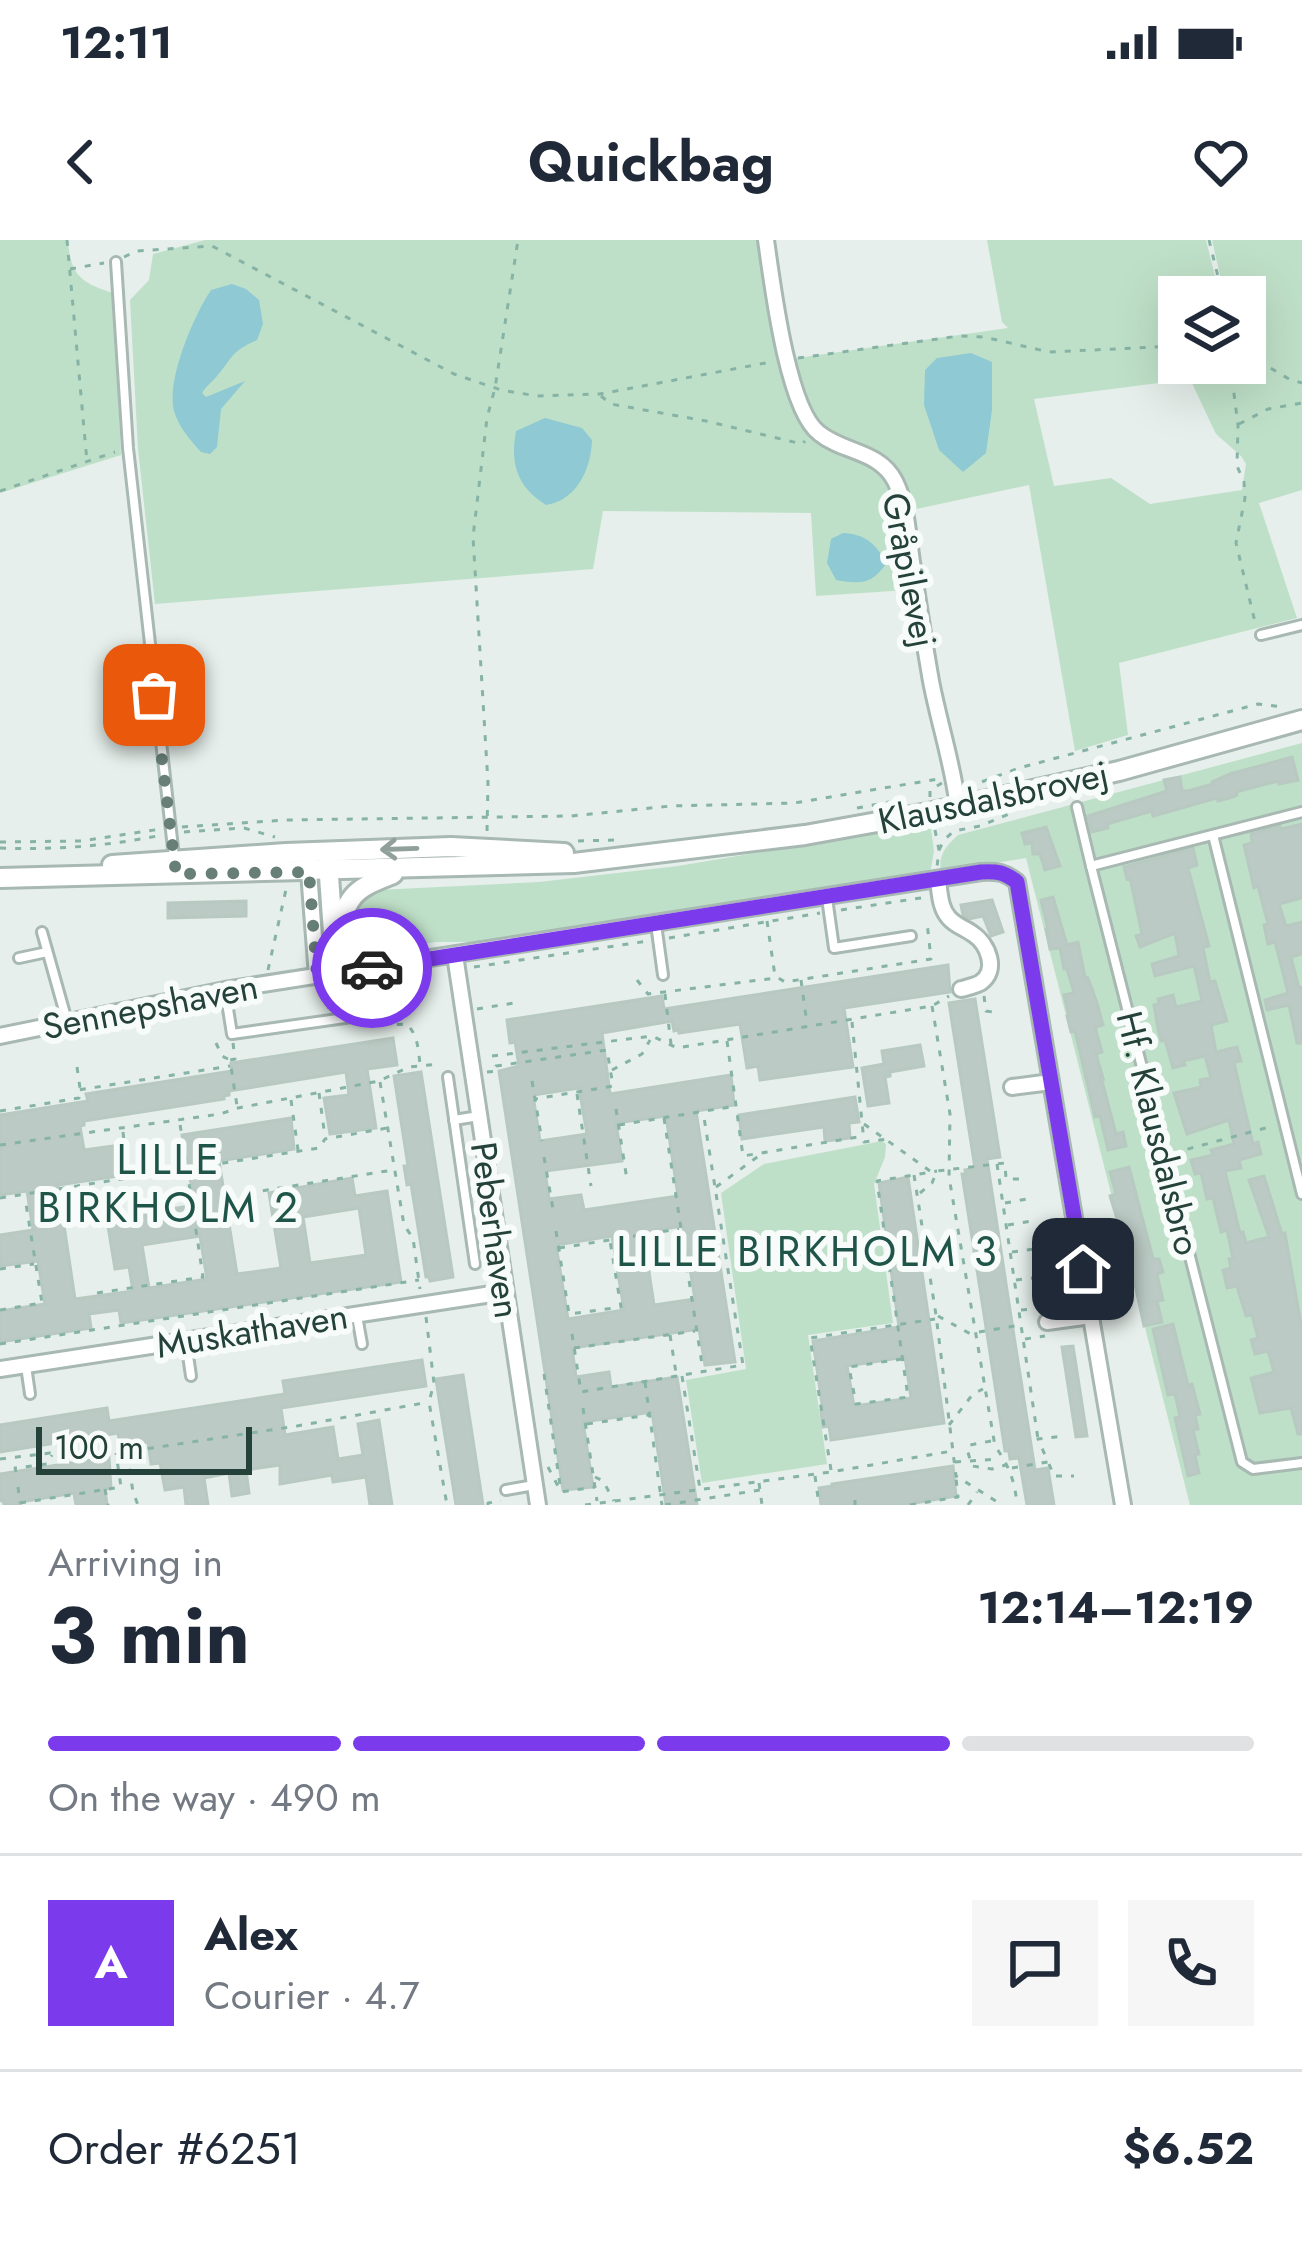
<!DOCTYPE html>
<meta charset="utf-8">
<style>
body{margin:0;font-family:Jost,sans-serif;background:#f6f6f7;color:#1f2937;height:100vh;display:flex;flex-direction:column;font-size:45px;white-space:nowrap}
*{box-sizing:border-box;margin:0}
p{font-size:39px;color:#747a83}
.icon{flex:none;width:66px;height:66px;fill:none;stroke:currentColor;stroke-width:2;stroke-linecap:round;stroke-linejoin:round}
.map{position:relative;height:1265px;overflow:hidden}
.drawer{display:flex;flex-direction:column;background:#fff;flex:1}
.drawer>*{flex:none}
.fabs{position:absolute;left:1158px;top:36px;display:grid;gap:24px}
.fabs a{display:grid;place-items:center;width:108px;height:108px;border-radius:0px;background:#fff;box-shadow:0 12px 48px #0002;font-size:60px}
.scale{position:absolute;left:36px;bottom:30px;width:216px;box-sizing:border-box;padding-left:12px;border:6px solid #24423a;border-top:0;font-size:33px;line-height:42px;white-space:nowrap;color:#24423a;-webkit-text-stroke:9px #f7fbf9;paint-order:stroke}
.pin{position:absolute;display:grid;place-items:center;width:102px;height:102px;color:#fff;margin:-51px;border-radius:24px;box-shadow:0 6px 18px #0006}
.courier{position:absolute;display:grid;place-items:center;width:120px;height:120px;margin:-60px;border:9px solid #7c3aed;border-radius:50%;background:#fff;color:#222;box-shadow:0 3px 15px #0007}
.overview em{font-style:normal;font-weight:700}
.overview div{display:flex;flex-direction:column-reverse}
.overview{display:flex;align-items:center;justify-content:space-between;height:204px;padding:0 48px}
h1{font-size:78px;font-weight:700;line-height:90px}
.bar{display:grid;grid-template-columns:repeat(4,1fr);gap:18px 12px;align-content:center;height:144px;padding:0 48px}
.bar i{height:15px;border-radius:9px;background:#e0e1e3}
.bar .active{background:#7c3aed}
.bar p{grid-column:span 4}
.line{display:flex;align-items:center;gap:30px;padding:0 48px;border-top:3px solid #e0e1e3}
.line div{flex:1}
.round{display:grid;place-items:center;flex:none;width:126px;height:126px;border-radius:0px;background:#f6f6f7}
.status{display:flex;justify-content:space-between;align-items:center;height:84px;padding:0 60px;background:#fff;direction:ltr}
.status svg{height:33px;fill:currentColor}
header{display:flex;justify-content:space-between;align-items:center;height:156px;padding:0 48px;background:#fff;font-size:54px;font-weight:700}
.map>svg:first-child{display:block}
.green{fill:#bfe0c8;fill-rule:evenodd}
.water{fill:#8ec9d4}
.building{fill:#bbcac4;stroke:#b8c9c2;stroke-width:3;fill-rule:evenodd}
.lines{fill:none;stroke-linecap:round;stroke-linejoin:round}
.service-casing{stroke:#a8b8b2;stroke-width:14}
.minor-casing{stroke:#a8b8b2;stroke-width:20}
.tertiary-casing{stroke:#a8b8b2;stroke-width:24}
.path{stroke:#86b3a5;stroke-width:3;stroke-dasharray:6 9;stroke-linecap:butt}
.service{stroke:#fff;stroke-width:8}
.minor{stroke:#fff;stroke-width:14}
.tertiary{stroke:#fff;stroke-width:18}
.oneway{stroke:#92a09c}
.done{stroke:#687f78;stroke-width:12;stroke-dasharray:0 21.6}
.route{stroke:#7c3aed;stroke-width:15}
.labels{text-anchor:middle;stroke-width:12;stroke-linejoin:round;paint-order:stroke}
.street-label{font-size:36px;fill:#24423a;stroke:#f7fbf9}
.quarter-label{font-size:42px;letter-spacing:3px;fill:#1f5548;stroke:#f7fbf9}
</style>
<div class="status"><b>12:11</b><svg viewBox="0 0 49 12"><path d="M0 12V9h3v3zM5 12V6h3v6zM10 12V3h3v9zM15 12V0h3v12zM26 1h20v11H26zM47 4h2v5h-2z"/></svg></div>
<header><svg class="icon" aria-label="back" viewBox="0 0 24 24"><path d="M15 5l-7 7 7 7"/></svg>Quickbag<svg class="icon" aria-label="heart" viewBox="0 0 24 24"><path d="M12 20l-8-8c-3-5 5-10 8-4 3-6 11-1 8 4z"/></svg></header>
<div class="map">
<svg width="1302" height="1265" viewBox="0 0 1302 1265">
<rect width="100%" height="100%" fill="#e6efeb"/>
<g class="green">
<path d="M0 0H68C70 35 81 43 113 53L121 215 0 253Z"/>
<path d="M205 0H761L800 178C819 212 842 206 871 224 910 248 905 310 908 350L816 356 811 273 603 271 593 329 155 364 138 209 130 60 149 40 153 14Z"/>
<path d="M987 0H1206L1220 57H1179V123H1245V57H1225L1212 0H1302V250L1259 263 1297 378 1119 423 1128 495 1075 511 1029 245 907 271 883 218 866 207 835 197 817 186 790 119 1008 88 1002 82ZM1190 139 1216 194 1241 216 1246 224 1242 250 1150 264 1111 238 1054 246 1034 159Z"/>
<path d="M1302 503V1265H1190L1026 618 941 632C938 615 946 606 958 595Z"/>
<polygon points="923,585 931,589 934,611 930,634 478,702 436,702 368,712 351,707 346,685 361,658 378,650 539,642 678,626"/>
<polygon points="882,901 886,904 885,917 874,944 893,1083 808,1095 827,1224 702,1243 686,1140 746,1129 721,953 764,924"/>
</g>
<g class="water">
<path d="M232 44 246 49 259 60 263 84 257 100C230 112 234 116 217 136 212 142 206 146 202 153L206 157 245 141 221 169 217 207 210 214 201 212C191 201 178 186 174 171 166 140 194 75 211 50Z"/>
<polygon points="971,113 992,122 992,170 986,213 963,232 939,210 924,165 925,130 937,118"/>
<path d="M545 178 582 188 592 200C591 229 577 260 546 265 517 247 510 224 516 191Z"/>
<path d="M843 293C865 294 877 304 886 324 871 345 860 344 836 340L827 323 831 299Z"/>
</g>
<g class="building">
<polygon points="1292,517 1298,540 1279,544 1278,541 1236,552 1237,555 1233,557 1218,561 1217,558 1153,576 1152,571 1107,584 1108,588 1092,592 1088,576 1167,551 1164,540 1180,537 1182,551 1188,551 1213,544 1212,542 1230,534"/>
<polygon points="1302,584 1302,658 1279,664 1286,686 1302,682 1302,714 1291,717 1299,748 1302,747 1302,803 1297,803 1289,765 1267,770 1265,760 1288,753 1275,702 1268,704 1264,685 1268,684 1258,646 1254,648 1244,605 1252,603 1251,594 1280,586 1281,589"/>
<polygon points="1046,587 1060,626 1045,630 1040,614 1033,614 1032,603 1025,604 1022,593"/>
<polygon points="1193,608 1197,625 1188,628 1209,706 1203,707 1210,742 1215,741 1227,781 1211,785 1216,812 1237,807 1241,821 1234,822 1241,853 1253,904 1258,902 1261,914 1239,920 1241,928 1225,931 1240,993 1243,992 1246,1003 1269,997 1249,940 1264,936 1282,994 1285,993 1302,1090 1302,1194 1298,1194 1291,1168 1260,1173 1251,1138 1274,1132 1268,1111 1255,1114 1251,1100 1258,1098 1252,1075 1246,1076 1237,1046 1227,1048 1223,1030 1231,1028 1229,1019 1233,1019 1227,990 1221,992 1213,958 1207,959 1201,933 1195,934 1191,920 1213,915 1211,910 1234,904 1229,880 1187,894 1174,853 1201,847 1200,840 1211,838 1205,816 1183,821 1185,825 1173,828 1165,800 1161,801 1158,789 1154,765 1159,764 1158,759 1173,755 1176,767 1202,761 1194,726 1155,736 1152,724 1179,716 1175,693 1140,707 1136,696 1142,694 1130,638 1127,639 1124,627"/>
<polygon points="1053,657 1067,705 1078,702 1085,737 1088,738 1097,763 1103,785 1095,787 1102,812 1096,814 1103,838 1101,837 1116,894 1123,892 1126,906 1108,910 1100,876 1095,877 1075,791 1071,792 1067,776 1069,776 1064,755 1074,753 1067,729 1064,729 1060,708 1050,709 1046,689 1048,689 1041,660"/>
<polygon points="992,660 1003,692 991,696 983,676 969,679 963,675 961,665"/>
<polygon points="246,661 246,676 168,678 168,663"/>
<path d="M948 725 950 752 844 768 853 827 760 840 758 826 747 828 740 784 679 793 678 790 674 791 672 781 602 793 610 854 731 835 734 865 696 871 735 1122 705 1125 699 1089 572 1108 576 1137 609 1132 611 1147 677 1137 697 1265H666L652 1172 583 1182 593 1247 563 1250 499 831 519 826 515 802 510 803 507 780 662 756 664 769ZM579 848 587 894 540 901 533 855ZM666 876 678 956 584 970 581 955 549 959 545 931 622 921 616 883ZM683 986 695 1059 654 1065 643 992ZM612 996 624 1070 568 1079 556 1005Z"/>
<polygon points="975,759 1000,917 987,919 1014,1096 1035,1230 1048,1228 1054,1265 1027,1265 1019,1218 1010,1219 1009,1211 1005,1211 988,1100 962,934 966,934 965,930 975,928 949,763"/>
<path d="M393 798 397 825 367 829 376 888 330 894 324 858 349 855 346 832 229 851V855L224 856V859L84 881V885L80 886 84 910 121 905 125 935 58 945 75 1059 133 1051 129 1027 115 1029 107 980 195 965 182 895 291 878 294 909 219 921 237 1034 281 1028 269 953 352 938 355 956 387 951 401 1042 121 1083 119 1070 89 1074 91 1088 0 1102V1071L45 1064 38 1021 0 1026V995L33 990 27 951 0 955V875L88 861 86 854 232 831 231 823ZM359 968 366 1015 310 1023 303 977ZM200 996 207 1039 149 1048 142 1005Z"/>
<polygon points="920,805 924,826 890,832 890,836 885,837 889,863 868,866 862,828 884,824 882,811"/>
<polygon points="421,832 453,1037 430,1041 429,1037 426,1037 411,944 407,945 404,926 408,926 394,836"/>
<polygon points="855,857 859,882 849,883 850,898 825,901 824,887 742,899 739,875"/>
<polygon points="1129,927 1153,1019 1159,1019 1163,1032 1157,1034 1163,1060 1157,1061 1162,1082 1144,1086 1122,984 1119,985 1110,956 1116,954 1110,932"/>
<path d="M908 937 944 1183 831 1200 829 1186 823 1187 821 1171H823L813 1101 899 1087 879 943ZM905 1117 911 1158 854 1166 847 1126Z"/>
<polygon points="1173,1084 1188,1145 1192,1144 1200,1174 1195,1175 1198,1189 1193,1190 1199,1214 1195,1215 1199,1233 1188,1236 1175,1178 1180,1177 1175,1154 1168,1155 1153,1089"/>
<polygon points="1073,1106 1087,1196 1076,1197 1062,1107"/>
<polygon points="422,1120 426,1146 281,1168 285,1195 333,1187 338,1219 363,1215 358,1184 379,1180 392,1265 370,1265 366,1237 333,1242 332,1235 280,1244 280,1225 246,1230 249,1253 232,1256 229,1233 204,1238 208,1265 186,1265 184,1247 165,1250 160,1223 151,1224 148,1202 120,1206 118,1193 0,1212 0,1185 107,1168 109,1181 285,1154 283,1141"/>
<polygon points="463,1135 483,1265 456,1265 439,1159 436,1139"/>
<polygon points="109,1217 111,1248 105,1249 107,1265 76,1265 74,1253 20,1262 20,1265 4,1265 3,1260 0,1261 0,1234"/>
<polygon points="953,1226 956,1256 903,1265 821,1265 819,1248 832,1246 832,1244"/>
</g>
<g class="lines">
<g class="service-casing">
<g id="service">
<polyline points="116,22 128,208 174,617"/>
<polyline points="1261,395 1302,385"/>
<polyline points="1077,567 1091,626"/>
<polyline points="1302,572 1091,626 1242,1222 1253,1229 1302,1223"/>
<polyline points="1213,595 1302,954"/>
<polyline points="827,658 834,708 911,696"/>
<polyline points="656,684 663,735"/>
<polyline points="42,692 67,781"/>
<polyline points="19,718 47,712"/>
<polyline points="225,750 232,794 380,773"/>
<polyline points="448,837 475,1024"/>
<polyline points="454,880 479,876"/>
<polyline points="357,1076 362,1104"/>
<polyline points="186,1102 191,1136"/>
<polyline points="26,1126 30,1154"/>
<polyline points="506,1250 534,1245"/>
</g>
</g>
<g class="minor-casing">
<g id="minor">
<path d="M766 0C772 41 787 169 819 193 843 213 879 210 895 241 907 265 908 296 912 322 918 362 924 401 931 441 939 483 953 525 958 567"/>
<polyline points="309,632 317,736"/>
<path d="M938 641C940 654 940 668 949 678 956 686 965 688 973 694 988 704 999 731 980 743 979 744 963 749 961 749"/>
<polyline points="455,715 538,1265"/>
<path d="M0 796 225 750 981 632C997 631 1005 632 1017 642L1123 1265"/>
<polyline points="1012,847 1051,842"/>
<polyline points="1047,1082 1091,1076"/>
<polyline points="0,1129 505,1052"/>
</g>
</g>
<g class="tertiary-casing">
<g id="tertiary">
<polyline points="328,622 336,734"/>
<polyline points="112,625 286,613 451,607 564,613"/>
<polyline points="0,638 574,623 805,595 933,572 1119,531 1302,480"/>
<path d="M338 692C348 653 357 648 393 634"/>
</g>
</g>
<g class="path">
<polyline points="67,0 87,222"/>
<polyline points="1209,0 1223,57"/>
<polyline points="124,17 137,11 212,6 454,134 501,150 537,156 600,154 771,122"/>
<polyline points="70,29 104,23"/>
<polyline points="1245,113 1289,139 1302,143"/>
<polyline points="798,118 959,96 984,97 1049,112 1179,106"/>
<polyline points="1230,123 1238,185 1237,226 1244,242 1245,258 1236,303 1255,382"/>
<polyline points="601,156 611,164 706,181 802,204 805,201"/>
<polyline points="1239,184 1268,169 1302,163"/>
<polyline points="0,251 115,212"/>
<polyline points="968,547 1019,528 1258,464 1283,467"/>
<polyline points="930,557 930,550 942,543"/>
<polyline points="857,568 900,560"/>
<polyline points="182,587 285,580 571,576 671,566 794,563 938,539"/>
<polyline points="935,590 939,610 937,627"/>
<polyline points="487,591 488,543 473,297 487,178 495,148 518,0"/>
<polyline points="184,592 244,588 275,597"/>
<polyline points="578,601 616,600"/>
<polyline points="0,602 81,601 161,589"/>
<path d="M0 608C56 610 108 606 162 595"/>
<polyline points="939,610 944,600 954,591 980,586 1014,572"/>
<polyline points="841,670 927,657"/>
<polyline points="767,681 775,736 785,742 931,719 927,682"/>
<polyline points="669,698 820,673"/>
<polyline points="474,727 648,701"/>
<polyline points="268,730 287,645"/>
<polyline points="381,738 385,764"/>
<polyline points="637,740 648,754 776,738"/>
<polyline points="801,740 807,784"/>
<polyline points="325,749 329,769"/>
<polyline points="665,754 671,804"/>
<polyline points="984,756 986,771 999,773"/>
<path d="M932 766 950 874 949 937 995 1206C1009 1226 1015 1241 1017 1265"/>
<polyline points="477,769 514,763 518,759"/>
<path d="M387 779 388 785 407 784C418 796 418 808 420 824"/>
<polyline points="852,782 864,902 888,899"/>
<polyline points="727,801 743,916 864,896"/>
<polyline points="216,803 222,816 228,819"/>
<polyline points="233,803 235,819 230,820 237,866"/>
<polyline points="492,816 652,796 677,808 932,766 949,756"/>
<polyline points="77,827 80,848"/>
<polyline points="612,830 642,814 650,800"/>
<polyline points="487,832 497,831 496,826 607,810 613,846 535,859"/>
<polyline points="532,841 542,901"/>
<polyline points="380,842 404,985 413,998 420,1049"/>
<polyline points="319,853 325,897"/>
<polyline points="577,854 591,946"/>
<polyline points="291,860 298,910"/>
<polyline points="616,869 627,940"/>
<polyline points="0,871 79,858 78,850 230,826"/>
<polyline points="664,878 703,1131"/>
<polyline points="864,884 930,931"/>
<polyline points="619,885 736,866"/>
<polyline points="123,892 128,936"/>
<polyline points="0,905 220,874 238,868 379,841 409,827 439,824"/>
<polyline points="1173,913 1273,886"/>
<polyline points="544,917 554,975"/>
<polyline points="997,924 1038,1199"/>
<polyline points="914,935 936,1075 956,1236 1002,1265"/>
<polyline points="716,947 760,915"/>
<polyline points="248,953 393,930"/>
<polyline points="920,953 932,943 937,931 1005,923 1006,939 1024,939"/>
<polyline points="0,958 319,908 325,899 387,888"/>
<polyline points="1005,963 1027,959"/>
<polyline points="1008,985 1031,981"/>
<polyline points="556,991 569,1074 621,1067 610,1001"/>
<polyline points="559,1008 679,989"/>
<polyline points="1012,1012 1035,1009"/>
<polyline points="0,1029 34,1024"/>
<polyline points="1016,1040 1040,1037"/>
<polyline points="97,1053 203,1037 180,884"/>
<polyline points="0,1070 42,1063 25,958"/>
<polyline points="1021,1070 1041,1068"/>
<polyline points="938,1076 976,1097"/>
<polyline points="426,1077 434,1143 429,1162 447,1265"/>
<polyline points="979,1092 1021,1085"/>
<polyline points="572,1094 581,1152 743,1125 703,871"/>
<polyline points="670,1095 676,1133"/>
<polyline points="1025,1099 1045,1096"/>
<polyline points="0,1104 419,1040"/>
<polyline points="574,1108 695,1091"/>
<polyline points="902,1119 849,1127 856,1164 908,1157 877,941 937,931"/>
<polyline points="544,1134 561,1252"/>
<polyline points="682,1136 700,1249"/>
<polyline points="645,1142 662,1265"/>
<polyline points="583,1168 597,1261"/>
<polyline points="587,1184 649,1175"/>
<polyline points="949,1185 973,1154 983,1149"/>
<polyline points="991,1201 970,1205 967,1209 972,1226 992,1229 1006,1225"/>
<polyline points="127,1214 133,1252 138,1265"/>
<polyline points="0,1219 50,1213 56,1216 110,1210 119,1213 297,1186 429,1162"/>
<polyline points="955,1222 999,1219"/>
<polyline points="1049,1224 1054,1236 1074,1236"/>
<polyline points="548,1227 561,1252 595,1247"/>
<polyline points="1012,1228 1048,1222 1038,1199 1065,1196"/>
<polyline points="831,1230 810,1098 935,1079"/>
<polyline points="16,1232 15,1228 47,1224 52,1215"/>
<polyline points="815,1236 819,1265"/>
<polyline points="595,1237 603,1241 614,1261"/>
<polyline points="759,1243 762,1265"/>
<polyline points="18,1247 20,1263"/>
<polyline points="105,1249 108,1265"/>
<polyline points="855,1260 855,1265"/>
<polyline points="20,1263 121,1247 116,1213"/>
<polyline points="488,1265 488,1263 501,1261"/>
<polyline points="585,1265 831,1232 952,1211"/>
<polyline points="665,1265 760,1250"/>
<polyline points="910,1265 958,1257 956,1238"/>
<polyline points="968,1265 977,1252"/>
</g>
<use href="#service" class="service"/>
<use href="#minor" class="minor"/>
<use href="#tertiary" class="tertiary"/>
</g>
<defs><path id="oneway-shaft" d="M-6 0H5M1.5-3L5.5 0L1.5 3" fill="none" stroke-width="1.6" stroke-linecap="round" stroke-linejoin="round" transform="scale(3)"/></defs>
<use class="oneway" href="#oneway-shaft" transform="translate(399 609) rotate(178)"/>
<g class="lines">
<polyline class="done" points="154,455 176,634 309,632 317,736 372,728"/>
<path class="route" d="M372 728 981 632C997 631 1004 632 1017 642L1083 1029"/>
</g>
<g class="labels">
<g class="street-label">
<text transform="translate(910 330) rotate(79)" y="13">Gråpilevej</text>
<text transform="translate(993 557) rotate(-12)" y="13">Klausdalsbrovej</text>
<text transform="translate(150 766) rotate(-11)" y="13">Sennepshaven</text>
<text transform="translate(1159 893) rotate(76)" y="13">Hf. Klausdalsbro</text>
<text transform="translate(496 990) rotate(82)" y="13">Peberhaven</text>
<text transform="translate(252 1090) rotate(-9)" y="13">Muskathaven</text>
</g>
<g class="quarter-label">
<text x="169" y="934">LILLE<tspan x="169" dy="48">BIRKHOLM 2</tspan></text>
<text x="808" y="1026">LILLE BIRKHOLM 3</text>
</g>
</g>
</svg>
<div class="fabs">
<a><svg class="icon" aria-label="layers" viewBox="0 0 24 24"><path d="M12 4l9 5-9 5-9-5zM3 14l9 5 9-5"/></svg></a>
</div>
<div class="scale">100 m</div>
<div class="pin" style="left:154px;top:455px;background:#ea580c"><svg class="icon" aria-label="bag" viewBox="0 0 24 24"><path d="M5 8h14l-1 12H6zM9 8a3 3 0 0 1 6 0"/></svg></div>
<div class="pin" style="left:1083px;top:1029px;background:#1f2937"><svg class="icon" aria-label="home" viewBox="0 0 24 24"><path d="M3 11l9-7 9 7M6 9v11h12V9"/></svg></div>
<div class="courier" style="left:372px;top:728px"><svg class="icon" aria-label="car" viewBox="0 0 24 24"><path d="M5 17H2v-5l4-1 3-4h7l3 4 3 1v5h-3M9 17h6M6 11h13"/><circle cx="7" cy="17" r="2"/><circle cx="17" cy="17" r="2"/></svg></div>
</div>
<section class="drawer">
<div class="overview"><div><h1>3 min</h1><p>Arriving in</p></div><em>12:14–12:19</em></div>
<div class="bar"><i class="active"></i><i class="active"></i><i class="active"></i><i></i><p>On the way · 490 m</p></div>
<div class="line" style="height:216px"><b class="round" style="background:#7c3aed;color:#fff">A</b><div><b>Alex</b><p>Courier · 4.7</p></div><a class="round"><svg class="icon" aria-label="chat" viewBox="0 0 24 24"><path d="M4 5h16v11H9l-5 4z"/></svg></a><a class="round"><svg class="icon" aria-label="phone" viewBox="0 0 24 24"><path d="M5 4h4l2 5-3 2q2 4 5 5l2-3 5 2v4C11 20 4 13 5 4z"/></svg></a></div>
<div class="line" style="height:156px"><div>Order #6251</div><b>$6.52</b></div>
</section>
